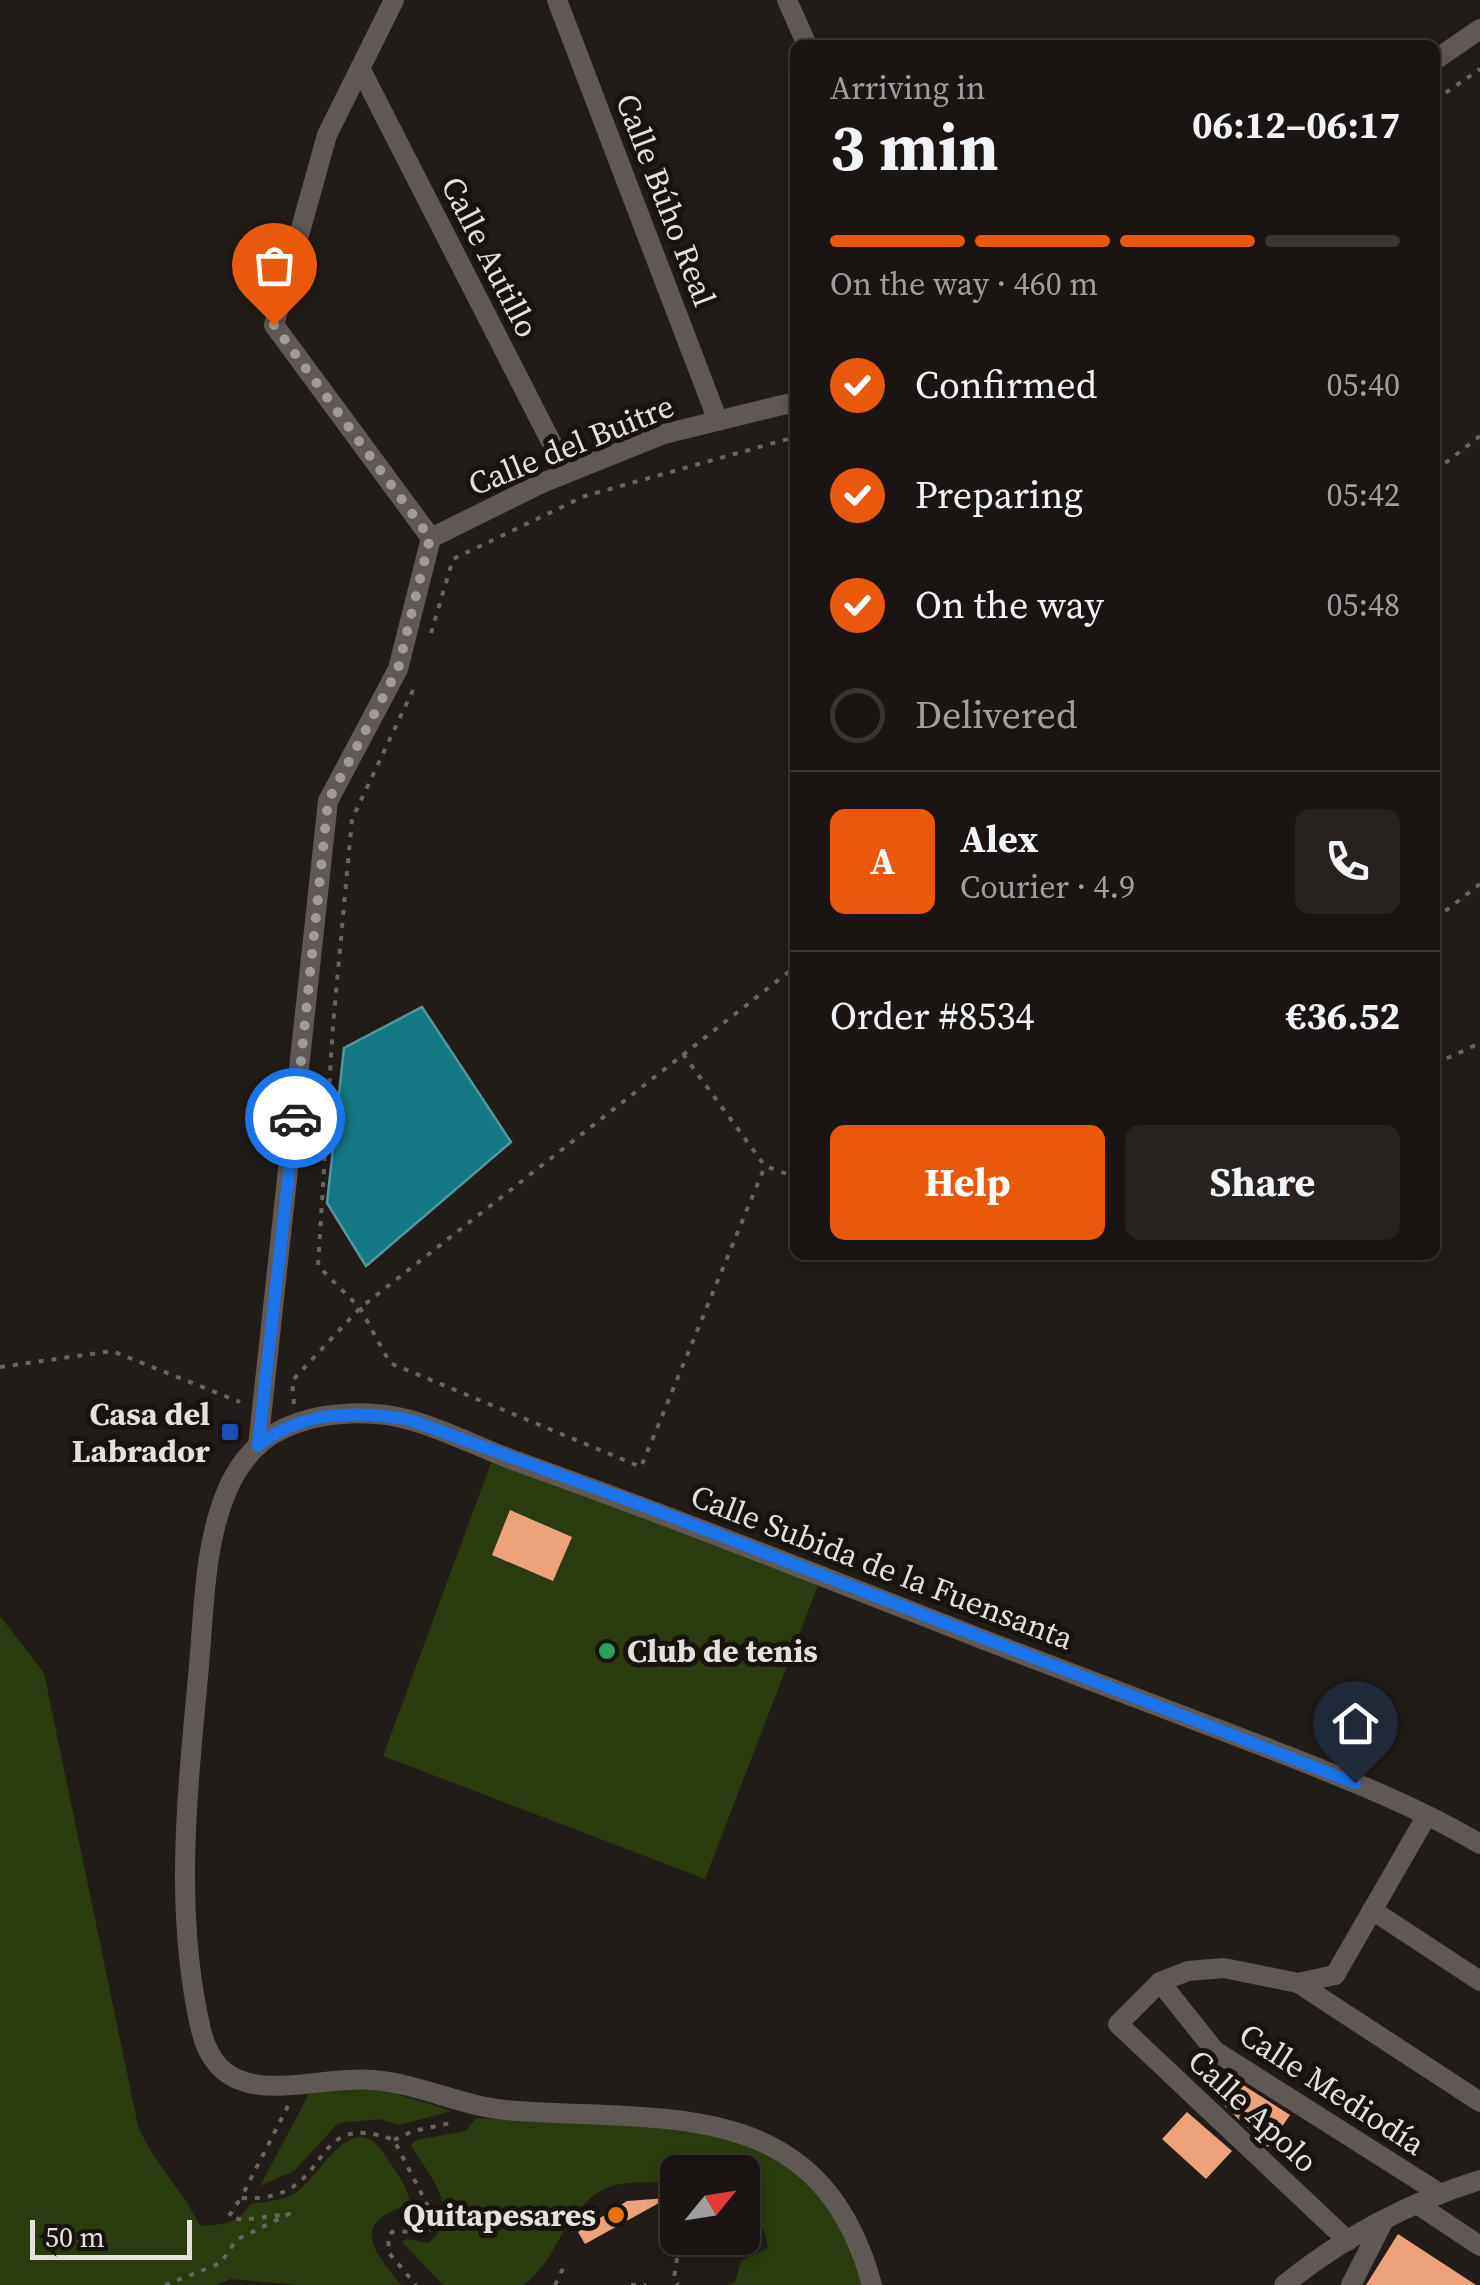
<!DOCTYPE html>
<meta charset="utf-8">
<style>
body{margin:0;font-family:"Source Serif 4",serif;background:#272220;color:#f1f3f6;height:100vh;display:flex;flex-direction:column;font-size:38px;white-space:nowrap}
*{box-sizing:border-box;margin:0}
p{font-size:32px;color:#9f9f9f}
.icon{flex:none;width:55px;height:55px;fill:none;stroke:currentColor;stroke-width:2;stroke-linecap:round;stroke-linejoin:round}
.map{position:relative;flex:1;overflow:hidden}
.sheet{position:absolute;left:790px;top:40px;width:650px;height:1220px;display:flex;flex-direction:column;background:#1a1512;border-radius:15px;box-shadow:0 5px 15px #0003,0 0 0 2px #383432}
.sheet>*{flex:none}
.needle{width:65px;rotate:60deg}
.fabs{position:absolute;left:660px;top:2155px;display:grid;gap:20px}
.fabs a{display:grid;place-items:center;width:100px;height:100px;border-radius:15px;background:#1a1512;box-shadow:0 5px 15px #0003,0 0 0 2px #383432;font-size:50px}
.scale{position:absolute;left:30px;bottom:25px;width:162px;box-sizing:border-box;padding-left:10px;border:5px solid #e4e0dd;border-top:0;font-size:28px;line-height:35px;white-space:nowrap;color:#e4e0dd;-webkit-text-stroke:8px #19130f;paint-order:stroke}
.pin{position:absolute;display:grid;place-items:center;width:85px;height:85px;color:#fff;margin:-102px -42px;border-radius:50% 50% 50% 0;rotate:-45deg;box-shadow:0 0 10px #0007}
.pin .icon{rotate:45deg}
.courier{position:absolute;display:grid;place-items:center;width:100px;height:100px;margin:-50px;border:8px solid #1a73e8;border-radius:50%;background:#fff;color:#222;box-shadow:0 2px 12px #0007}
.headline em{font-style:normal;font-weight:700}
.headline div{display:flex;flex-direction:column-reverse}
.headline{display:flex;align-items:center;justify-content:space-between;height:170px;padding:0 40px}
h1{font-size:65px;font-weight:700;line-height:75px}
.bar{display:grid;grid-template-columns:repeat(4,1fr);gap:15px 10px;align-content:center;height:120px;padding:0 40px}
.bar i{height:12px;border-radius:8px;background:#383432}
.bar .on{background:#ea580c}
.bar p{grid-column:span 4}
.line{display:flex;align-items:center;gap:25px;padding:0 40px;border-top:2px solid #383432}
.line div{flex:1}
.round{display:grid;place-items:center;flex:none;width:105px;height:105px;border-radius:15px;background:#272220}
ol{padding:0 40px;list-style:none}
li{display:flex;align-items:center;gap:30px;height:110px}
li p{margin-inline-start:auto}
li .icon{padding:10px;border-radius:50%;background:#ea580c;color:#fff;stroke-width:4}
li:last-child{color:#9f9f9f}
li i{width:55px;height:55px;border:5px solid #383432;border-radius:50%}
.action{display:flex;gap:20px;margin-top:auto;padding:20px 40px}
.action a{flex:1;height:115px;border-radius:15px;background:#ea580c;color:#fff;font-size:40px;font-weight:700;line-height:115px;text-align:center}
.action a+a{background:#272220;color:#f1f3f6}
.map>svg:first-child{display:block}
.green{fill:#2a3b0f}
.water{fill:#137882;stroke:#52979d;stroke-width:2.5}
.building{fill:#eea279}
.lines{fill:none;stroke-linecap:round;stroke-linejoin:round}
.path{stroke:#696461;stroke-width:4;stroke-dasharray:5 8;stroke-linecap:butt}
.minor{stroke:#605854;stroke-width:20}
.done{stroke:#a09b98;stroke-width:10;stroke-dasharray:0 18}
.route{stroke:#1a73e8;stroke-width:12}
.transit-dot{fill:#1a4fb4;stroke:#19130f;stroke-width:4}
.leisure-dot{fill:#2e9e5b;stroke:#19130f;stroke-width:4}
.food-dot{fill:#e8710a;stroke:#19130f;stroke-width:4}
.labels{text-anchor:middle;stroke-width:10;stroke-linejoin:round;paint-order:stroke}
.street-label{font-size:32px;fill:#e4e0dd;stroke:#19130f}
.poi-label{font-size:32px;font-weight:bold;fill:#e4e0dd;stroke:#19130f;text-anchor:end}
</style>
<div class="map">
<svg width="1480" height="2285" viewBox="0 0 1480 2285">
<rect width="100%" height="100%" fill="#221c18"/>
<g class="green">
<polygon points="495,1452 822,1575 705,1879 383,1756"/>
<path d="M0 1616 44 1673 138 2126C154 2164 183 2190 200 2226 222 2224 239 2225 250 2204 265 2202 282 2201 295 2193 320 2178 352 2104 384 2154 395 2170 406 2184 410 2202 401 2209 391 2210 382 2217 355 2236 388 2267 401 2285H298L230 2279 216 2285H0Z"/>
<polygon points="371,2086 452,2111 398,2125 380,2119 338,2123 294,2171 260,2186 310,2092"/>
<path d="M476 2118C588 2125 769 2097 835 2214 847 2236 854 2262 864 2285H728L735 2282 741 2261 768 2248C765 2232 760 2214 743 2208L742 2172H678L677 2182C606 2183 597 2178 557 2243 548 2259 538 2275 523 2285H443L402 2242 406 2239 429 2243C464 2212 429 2176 411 2145L416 2140 466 2131Z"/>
</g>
<polygon class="water" points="422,1007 511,1142 366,1266 327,1203 344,1048"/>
<g class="building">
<polygon points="510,1510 572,1537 553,1581 492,1555"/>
<polygon points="1223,2072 1290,2115 1268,2147 1209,2091"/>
<polygon points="1187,2112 1232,2151 1206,2179 1162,2139"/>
<polygon points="668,2198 585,2244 578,2232 627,2201"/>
<polygon points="1398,2234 1476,2285 1366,2285"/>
</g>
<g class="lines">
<g class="path">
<polyline points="1435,100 1480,69"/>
<polyline points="1435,471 1480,436"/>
<polyline points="431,633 453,559 585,496 795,437"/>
<polyline points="413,690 352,819 333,1025 318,1266 360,1308 390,1363 641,1467 765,1166"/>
<polyline points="1435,919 1480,884"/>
<polyline points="683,1054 765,1166 795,1177"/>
<polyline points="1435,1064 1480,1043"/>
<polyline points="0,1367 112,1351 240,1402"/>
<polyline points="294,1404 292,1381 360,1308 795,967"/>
<path d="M288 2106 241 2198C338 2204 303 2106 394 2140L433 2216 430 2229C419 2235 405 2230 392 2232L388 2237 389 2253 416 2285"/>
<polyline points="394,2140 413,2131 456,2122"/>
<polyline points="677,2258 674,2278 678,2285"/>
<polyline points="165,2285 221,2263 236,2240 289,2214 242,2220 229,2216 241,2198"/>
<polyline points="555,2285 564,2266"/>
<polyline points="631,2285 646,2285"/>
</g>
<g class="minor">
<polyline points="394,0 327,135 274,325 431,538"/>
<polyline points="557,0 718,421"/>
<polyline points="787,0 807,45"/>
<polyline points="1435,60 1480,29"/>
<polyline points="360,68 567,473"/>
<polyline points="431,538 542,483 664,434 795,402"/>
<polyline points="258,1446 328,801 398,669 431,538"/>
<polyline points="1372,1910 1480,1981"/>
<polyline points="1160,1982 1215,2051 1439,2193"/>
<polyline points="1298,1983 1480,2102"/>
<polyline points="1417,2204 1480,2246"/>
<polyline points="1348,2241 1118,2024 1160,1982 1188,1971 1224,1968 1298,1983 1335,1975 1426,1817"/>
<path d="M872 2285C819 2092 664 2123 506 2110 461 2106 420 2084 374 2080 311 2074 222 2118 201 2030 173 1910 188 1787 199 1666 204 1609 204 1547 226 1493 236 1468 254 1444 277 1432 315 1411 370 1409 410 1420 449 1431 486 1451 524 1464 681 1520 836 1582 992 1643 1085 1679 1178 1713 1270 1749 1341 1777 1415 1805 1480 1844"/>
<path d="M1284 2285C1340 2239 1411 2201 1480 2180"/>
<polyline points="1351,2285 1383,2222"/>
</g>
</g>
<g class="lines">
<polyline class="done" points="274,325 430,538 398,669 328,801 295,1118"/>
<path class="route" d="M295 1118 258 1446C299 1411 359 1410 410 1420L650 1508 1355 1783"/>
</g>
<rect class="transit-dot" x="220" y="1422" width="20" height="20" rx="5"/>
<circle class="leisure-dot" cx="607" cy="1651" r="10"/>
<circle class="food-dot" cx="616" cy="2215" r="10"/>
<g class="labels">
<g class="street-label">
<text transform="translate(666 200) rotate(69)" y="11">Calle Búho Real</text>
<text transform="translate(490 257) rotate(63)" y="11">Calle Autillo</text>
<text transform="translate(571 445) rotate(-22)" y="11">Calle del Buitre</text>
<text transform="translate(882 1567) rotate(21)" y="11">Calle Subida de la Fuensanta</text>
<text transform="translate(1332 2089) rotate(33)" y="11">Calle Mediodía</text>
<text transform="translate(1253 2111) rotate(43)" y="11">Calle Apolo</text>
</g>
<g class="poi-label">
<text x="210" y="1425">Casa del<tspan x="210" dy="37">Labrador</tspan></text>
<text x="627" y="1662" text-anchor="start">Club de tenis</text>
<text x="596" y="2226">Quitapesares</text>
</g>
</g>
</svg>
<div class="fabs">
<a><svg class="needle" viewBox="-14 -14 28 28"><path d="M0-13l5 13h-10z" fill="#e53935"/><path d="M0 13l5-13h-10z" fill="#9f9f9f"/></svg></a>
</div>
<div class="scale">50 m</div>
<div class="pin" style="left:274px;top:325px;background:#ea580c"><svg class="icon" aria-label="bag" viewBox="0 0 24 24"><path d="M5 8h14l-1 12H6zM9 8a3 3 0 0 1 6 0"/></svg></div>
<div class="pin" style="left:1355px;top:1783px;background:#1f2937"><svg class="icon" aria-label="home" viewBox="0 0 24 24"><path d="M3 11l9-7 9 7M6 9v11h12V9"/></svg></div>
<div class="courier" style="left:295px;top:1118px"><svg class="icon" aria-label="car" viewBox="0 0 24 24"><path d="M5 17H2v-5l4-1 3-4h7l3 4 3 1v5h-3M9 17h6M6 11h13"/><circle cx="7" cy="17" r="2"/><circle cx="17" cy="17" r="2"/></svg></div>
<section class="sheet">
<div class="headline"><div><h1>3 min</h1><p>Arriving in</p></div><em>06:12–06:17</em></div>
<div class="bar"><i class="on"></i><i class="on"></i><i class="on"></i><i></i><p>On the way · 460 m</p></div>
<ol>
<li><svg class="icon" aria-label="check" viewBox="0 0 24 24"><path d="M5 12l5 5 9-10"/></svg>Confirmed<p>05:40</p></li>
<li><svg class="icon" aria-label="check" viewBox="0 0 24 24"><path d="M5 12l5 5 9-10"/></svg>Preparing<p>05:42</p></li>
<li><svg class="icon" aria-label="check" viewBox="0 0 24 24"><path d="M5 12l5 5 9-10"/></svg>On the way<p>05:48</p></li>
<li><i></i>Delivered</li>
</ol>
<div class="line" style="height:180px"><b class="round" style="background:#ea580c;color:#fff">A</b><div><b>Alex</b><p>Courier · 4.9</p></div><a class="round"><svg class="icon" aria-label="phone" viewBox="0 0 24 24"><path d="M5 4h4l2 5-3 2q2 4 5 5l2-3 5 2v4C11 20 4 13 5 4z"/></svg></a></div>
<div class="line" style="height:130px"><div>Order #8534</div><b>€36.52</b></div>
<div class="action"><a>Help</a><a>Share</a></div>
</section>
</div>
